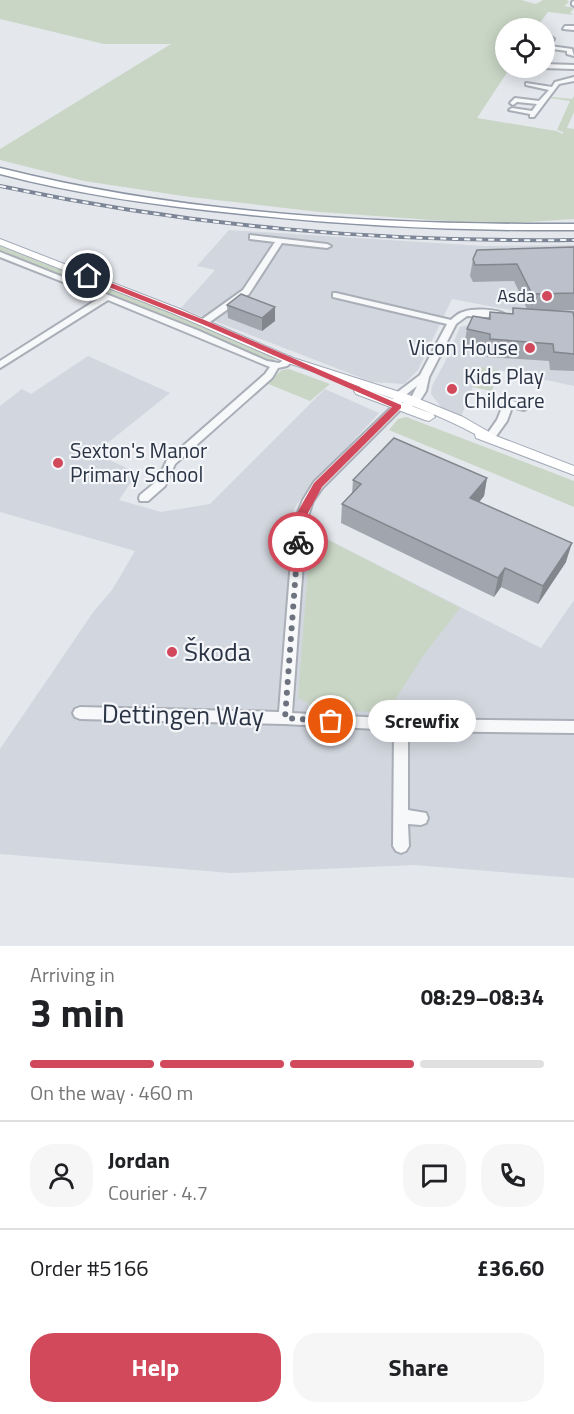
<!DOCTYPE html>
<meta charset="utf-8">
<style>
body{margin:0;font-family:"Titillium Web",sans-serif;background:#f6f6f6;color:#202124;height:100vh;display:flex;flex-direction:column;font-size:22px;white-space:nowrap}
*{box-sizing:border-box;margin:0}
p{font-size:20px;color:#757577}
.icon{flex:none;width:33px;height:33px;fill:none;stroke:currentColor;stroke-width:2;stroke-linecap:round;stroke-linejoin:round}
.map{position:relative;height:946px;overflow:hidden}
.side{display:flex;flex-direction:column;background:#fff;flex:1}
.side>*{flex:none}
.tools{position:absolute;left:495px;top:18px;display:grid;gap:12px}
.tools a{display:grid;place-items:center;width:60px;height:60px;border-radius:50%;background:#fff;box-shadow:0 3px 15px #0003;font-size:30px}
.pin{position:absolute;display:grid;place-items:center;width:51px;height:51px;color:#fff;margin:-26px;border:3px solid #fff;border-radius:50%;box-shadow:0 2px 6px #0007}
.courier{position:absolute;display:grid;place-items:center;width:60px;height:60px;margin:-30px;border:4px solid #d1495b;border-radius:50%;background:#fff;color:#222;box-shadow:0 2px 8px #0007}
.bubble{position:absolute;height:42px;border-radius:21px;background:#fff;box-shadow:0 3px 15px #0003;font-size:20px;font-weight:700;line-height:42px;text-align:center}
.head em{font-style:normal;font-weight:700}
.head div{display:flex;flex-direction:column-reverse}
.head{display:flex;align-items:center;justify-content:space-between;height:102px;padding:0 30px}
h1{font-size:39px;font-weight:700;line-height:45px}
.bar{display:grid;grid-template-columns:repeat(4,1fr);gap:9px 6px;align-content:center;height:72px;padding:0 30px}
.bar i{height:8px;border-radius:4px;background:#e0e0e0}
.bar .current{background:#d1495b}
.bar p{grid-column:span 4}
.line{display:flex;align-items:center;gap:15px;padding:0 30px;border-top:2px solid #e0e0e0}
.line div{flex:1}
.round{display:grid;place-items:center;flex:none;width:63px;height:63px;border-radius:24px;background:#f6f6f6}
.primary-button{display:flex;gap:12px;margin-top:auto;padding:12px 30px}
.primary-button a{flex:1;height:69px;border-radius:24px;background:#d1495b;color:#fff;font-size:24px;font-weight:700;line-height:69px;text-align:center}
.primary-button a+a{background:#f6f6f6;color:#202124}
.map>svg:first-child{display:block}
.built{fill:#d2d6de}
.green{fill:#c9d6c5}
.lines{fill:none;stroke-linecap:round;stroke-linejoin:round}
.minor-casing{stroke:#a9aeb7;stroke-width:4}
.major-casing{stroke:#a3abb8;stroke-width:2}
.highway-casing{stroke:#8b94a3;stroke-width:3}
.minor{fill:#f7f8fa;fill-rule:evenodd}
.major{fill:#fff;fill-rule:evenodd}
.highway{fill:#fff;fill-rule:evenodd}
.rail-casing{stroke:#7d8696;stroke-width:4}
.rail{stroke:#f4f6f9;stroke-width:2;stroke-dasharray:6;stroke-linecap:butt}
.wall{fill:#a1a5ae}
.shaded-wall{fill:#83868d}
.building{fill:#bbc0ca;stroke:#83868d;stroke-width:1.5}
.route{fill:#d1495b}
.done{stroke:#6c737f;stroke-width:6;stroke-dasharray:0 10.8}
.poi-dot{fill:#d1495b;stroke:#f4f6f9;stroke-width:2}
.labels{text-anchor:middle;stroke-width:4.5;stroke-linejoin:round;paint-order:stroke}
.far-poi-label{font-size:18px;fill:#2b3445;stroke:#f4f6f9;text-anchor:end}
.poi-label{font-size:21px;fill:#2b3445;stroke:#f4f6f9;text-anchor:start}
.near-poi-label{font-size:26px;fill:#2b3445;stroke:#f4f6f9;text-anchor:start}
.near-street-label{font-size:26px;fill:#2b3445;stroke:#f4f6f9}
</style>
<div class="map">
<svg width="574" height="946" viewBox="0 0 574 946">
<rect width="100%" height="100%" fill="#e4e7ec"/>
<g class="built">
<polygon points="229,230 484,246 574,245 574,314 516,311 452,299 418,370 404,384 372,382 181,308 215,270 197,266"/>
<polygon points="491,320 574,326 574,386 499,370 492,391 473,387 461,417 442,408 431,394 432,386 446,360 460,327"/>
<polygon points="88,356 170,393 95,453 137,473 119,500 161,512 210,504 325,389 379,413 305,493 294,509 290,531 311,531 541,648 574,600 574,878 414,865 231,873 0,854 0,749 94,611 112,590 135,551 0,512 0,406 22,389 31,394"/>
</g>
<g class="green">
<polygon points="0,0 521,0 536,4 543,0 567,0 569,2 564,6 574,8 570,13 574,15 548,12 536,28 506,28 506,68 510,68 477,118 556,131 563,134 563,132 557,130 570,101 550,98 552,97 572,99 574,96 574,112 567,128 574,129 574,219 513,223 460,222 320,212 190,197 84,181 0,160 0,149 171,44 104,44 0,19"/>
<polygon points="0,246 202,325 276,359 270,361 0,251"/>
<polygon points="481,367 498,370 492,391 473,387"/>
<polygon points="289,369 330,384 310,401 266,383 282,370"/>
<polygon points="406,417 574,481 574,507 389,430 398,419"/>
<polygon points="311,531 460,608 423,656 387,713 321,709 298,698"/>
</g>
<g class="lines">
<g class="minor-casing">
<g id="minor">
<polygon points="574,1 574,6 572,5 572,2"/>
<polygon points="565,26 574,26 574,30 563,29"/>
<polygon points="551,37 554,39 550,46 572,49 574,56 567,54 567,51 545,48 548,39"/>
<polygon points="544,64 574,65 574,69 543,68"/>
<polygon points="574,77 574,81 559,84 534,117 530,117 530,114 509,110 512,108 532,111 537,104 517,102 513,105 510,103 515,98 539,101 549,90 526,85 526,83 552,87 555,82"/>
<polygon points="250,235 327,244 331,246 327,248 282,243 249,294 207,324 201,324 201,320 243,290 275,242 250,239"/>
<polygon points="0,252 197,330 267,361 279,363 289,357 294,360 287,366 278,368 272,378 175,464 165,486 148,501 140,501 139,498 140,495 157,481 167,460 265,374 270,367 108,300 0,368 0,361 101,297 0,257"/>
<path d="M333 293H336L451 320C454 317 459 313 463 312 473 308 498 309 506 315L502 318 467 316 456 324 429 377 426 391 419 402 412 407 401 409 322 488 313 501 306 522 292 713 401 719 574 721V733L408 731V810L426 813 428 818 426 823 421 825 408 824 409 846 406 851 401 853 396 851 393 846 394 730 285 724 80 719 75 717 73 713 75 709 80 707 279 712 294 522 303 500 314 482 394 405 392 403 395 394 420 375 447 324 333 297ZM417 386 410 400 402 403 403 397Z"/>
<polygon points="509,400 527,405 529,407 524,410 512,407 507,421 494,439 486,439 485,437 497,420 504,403"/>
</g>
</g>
<g class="major-casing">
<path id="major" d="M0 239 180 309 293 358 409 395 463 417 496 436 574 466V475L476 438 475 434C442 416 407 403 371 391L433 414 435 417 429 421 425 420 356 394 354 391 356 388 361 387 285 362 172 313 0 245Z"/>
</g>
<g class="highway-casing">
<path id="highway" d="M0 168C186 215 383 225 574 224V230C463 231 353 226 242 214 160 206 80 195 0 174Z"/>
</g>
<use href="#minor" class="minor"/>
<use href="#major" class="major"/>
<use href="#highway" class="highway"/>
<g class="rail-casing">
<path id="rail" d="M0 186C193 227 377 242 574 240"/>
</g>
<use href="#rail" class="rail"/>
</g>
<g class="wall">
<polygon points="574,247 574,310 551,311 574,318 574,371 550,370 549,361 487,357 487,351 464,346 467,329 488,319 490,312 512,314 513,308 527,309 514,281 473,282 470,276 473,259"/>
<polygon points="227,305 275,321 262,331 228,318"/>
<polygon points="487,478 484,496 479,502 566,562 538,604 501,587 494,597 341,523 342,504 352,494 353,480"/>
</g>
<g class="shaded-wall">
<polygon points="275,307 275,321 262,331 262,318"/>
<polygon points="487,478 484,496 467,517 470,498"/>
<polygon points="572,543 566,562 538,604 543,586"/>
<polygon points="505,568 501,587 494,597 498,578"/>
</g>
<g class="building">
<polygon points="574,247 574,293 532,294 517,264 475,265 473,259 477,250"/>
<polygon points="241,294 275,307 262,318 227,305"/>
<polygon points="513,308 573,312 574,318 574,354 554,352 553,344 490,339 490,334 467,329 473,316 490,319 490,312 513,314"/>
<polygon points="394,438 487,478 470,498 572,543 543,586 505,568 498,578 342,504 361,484 353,480"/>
</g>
<polygon class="route" points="86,275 91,275 207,321 401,405 401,408 322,487 308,513 302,544 294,544 293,542 297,513 314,483 392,407 202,324 86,278"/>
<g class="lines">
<polyline class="done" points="298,542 285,718 331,721"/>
</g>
<g class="poi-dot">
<circle cx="547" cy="296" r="6"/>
<circle cx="530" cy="348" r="6"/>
<circle cx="452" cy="389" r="6"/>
<circle cx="58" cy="463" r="6"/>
<circle cx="172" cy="652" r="6"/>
</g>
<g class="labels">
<g class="far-poi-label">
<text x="535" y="302">Asda</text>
</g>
<g class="poi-label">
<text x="518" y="355" text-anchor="end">Vicon House</text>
<text x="464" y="384">Kids Play<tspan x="464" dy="24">Childcare</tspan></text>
<text x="70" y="458">Sexton's Manor<tspan x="70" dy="24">Primary School</tspan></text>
</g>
<g class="near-poi-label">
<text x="184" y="661">Škoda</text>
</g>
<g class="near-street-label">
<text transform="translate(183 715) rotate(1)" y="9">Dettingen Way</text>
</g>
</g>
</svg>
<div class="tools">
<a><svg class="icon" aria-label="locate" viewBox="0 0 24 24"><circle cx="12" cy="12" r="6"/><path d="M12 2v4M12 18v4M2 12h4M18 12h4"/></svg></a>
</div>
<div class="pin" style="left:331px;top:721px;background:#ea580c"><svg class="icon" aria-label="bag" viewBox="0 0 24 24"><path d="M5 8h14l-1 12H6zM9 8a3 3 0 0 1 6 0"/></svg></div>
<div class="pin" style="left:88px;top:276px;background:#1f2937"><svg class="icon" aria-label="home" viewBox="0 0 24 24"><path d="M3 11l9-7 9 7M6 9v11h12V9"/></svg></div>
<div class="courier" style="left:298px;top:542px"><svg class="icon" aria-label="bike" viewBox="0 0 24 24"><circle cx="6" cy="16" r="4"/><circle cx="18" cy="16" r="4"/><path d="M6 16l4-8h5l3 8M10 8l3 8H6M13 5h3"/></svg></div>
<div class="bubble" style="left:368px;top:700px;width:108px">Screwfix</div>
</div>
<section class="side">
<div class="head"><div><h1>3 min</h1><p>Arriving in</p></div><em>08:29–08:34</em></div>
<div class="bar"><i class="current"></i><i class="current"></i><i class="current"></i><i></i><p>On the way · 460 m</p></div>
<div class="line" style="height:108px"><a class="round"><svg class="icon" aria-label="person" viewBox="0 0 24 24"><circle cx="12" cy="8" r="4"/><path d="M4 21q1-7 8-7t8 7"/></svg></a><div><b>Jordan</b><p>Courier · 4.7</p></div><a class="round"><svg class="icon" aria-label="chat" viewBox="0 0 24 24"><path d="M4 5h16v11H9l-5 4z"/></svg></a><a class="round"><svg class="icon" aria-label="phone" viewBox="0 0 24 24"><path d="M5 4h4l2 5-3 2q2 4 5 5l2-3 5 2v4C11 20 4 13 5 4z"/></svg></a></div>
<div class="line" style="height:78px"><div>Order #5166</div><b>£36.60</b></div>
<div class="primary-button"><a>Help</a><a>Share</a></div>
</section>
